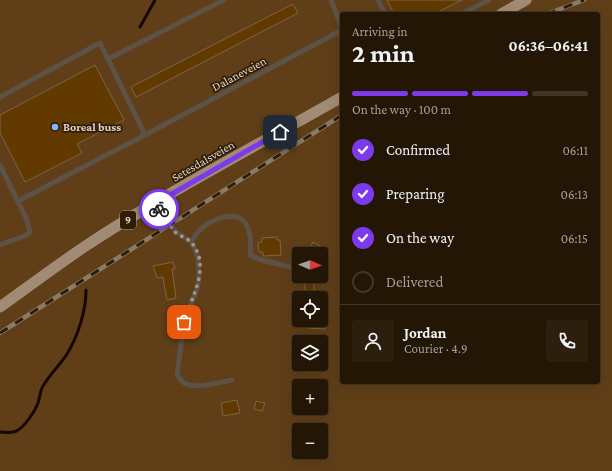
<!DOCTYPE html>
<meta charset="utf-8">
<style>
body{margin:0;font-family:"Crimson Pro",serif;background:#2c1f0e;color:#f1f3f6;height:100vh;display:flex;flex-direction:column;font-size:15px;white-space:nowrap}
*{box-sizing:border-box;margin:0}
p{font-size:13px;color:#a39f9a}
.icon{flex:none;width:22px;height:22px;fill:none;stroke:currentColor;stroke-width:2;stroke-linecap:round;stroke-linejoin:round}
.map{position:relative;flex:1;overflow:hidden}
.panel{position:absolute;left:340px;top:12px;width:260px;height:372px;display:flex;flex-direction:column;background:#241604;border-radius:4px;box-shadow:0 4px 16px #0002,0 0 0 1px #413526}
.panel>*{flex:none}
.needle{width:26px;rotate:92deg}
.tools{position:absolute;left:292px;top:247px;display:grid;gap:8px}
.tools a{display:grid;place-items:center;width:36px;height:36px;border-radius:4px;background:#241604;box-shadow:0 4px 16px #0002,0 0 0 1px #413526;font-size:20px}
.pin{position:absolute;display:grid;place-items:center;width:34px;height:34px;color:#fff;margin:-17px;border-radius:8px;box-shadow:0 2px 6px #0006}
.courier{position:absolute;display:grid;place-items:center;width:40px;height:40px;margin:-20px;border:3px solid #7c3aed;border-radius:50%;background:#fff;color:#222;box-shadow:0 1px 5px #0007}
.summary em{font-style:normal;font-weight:700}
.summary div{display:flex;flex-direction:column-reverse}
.summary{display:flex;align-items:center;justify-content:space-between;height:68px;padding:0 12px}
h1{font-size:26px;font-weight:700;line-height:30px}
.bar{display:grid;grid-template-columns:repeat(4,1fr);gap:6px 4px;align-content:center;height:48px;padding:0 12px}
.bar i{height:5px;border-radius:3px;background:#413526}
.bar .selected{background:#7c3aed}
.bar p{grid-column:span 4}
.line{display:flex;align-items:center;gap:10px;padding:0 12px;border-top:1px solid #413526}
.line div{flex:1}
.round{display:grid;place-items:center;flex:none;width:42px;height:42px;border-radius:4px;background:#2c1f0e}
ol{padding:0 12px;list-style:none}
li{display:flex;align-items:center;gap:12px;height:44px}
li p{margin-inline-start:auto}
li .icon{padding:4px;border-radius:50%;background:#7c3aed;color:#fff;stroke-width:4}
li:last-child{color:#a39f9a}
li i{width:22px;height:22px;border:2px solid #413526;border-radius:50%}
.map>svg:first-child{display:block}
.green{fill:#603f18;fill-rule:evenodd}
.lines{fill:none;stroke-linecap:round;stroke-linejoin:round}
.stream{stroke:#170700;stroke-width:3}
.building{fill:#623a00;stroke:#7c654c}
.service{stroke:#5c5248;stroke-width:5}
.trunk{stroke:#a28b74;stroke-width:11}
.rail-casing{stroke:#8a7a68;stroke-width:4.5}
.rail{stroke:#301d05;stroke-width:3;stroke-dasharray:9;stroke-linecap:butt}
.done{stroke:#a29382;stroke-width:4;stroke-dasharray:0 7.2}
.route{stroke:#7c3aed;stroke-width:5}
.poi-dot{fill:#7ebdf9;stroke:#301d05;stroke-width:1.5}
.labels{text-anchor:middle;stroke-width:3.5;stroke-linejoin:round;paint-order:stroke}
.shield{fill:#301d05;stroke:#ab9c8c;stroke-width:1}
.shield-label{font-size:11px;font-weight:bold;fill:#e0d3c6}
.street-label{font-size:12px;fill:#e0d3c6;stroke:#301d05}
.poi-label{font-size:12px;font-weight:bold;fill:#e0d3c6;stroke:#301d05;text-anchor:start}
</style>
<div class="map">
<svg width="612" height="471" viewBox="0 0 612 471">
<rect width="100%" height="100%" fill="#301d05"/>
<path class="green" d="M0 0H612V471H0ZM342 14H598V382H342ZM299 254H321V276H299ZM299 298H321V320H299ZM299 342H321V364H299ZM299 386H321V408H299ZM299 430H321V452H299Z"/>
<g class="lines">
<g class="stream">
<polyline points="140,27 155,0"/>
<path d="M0 432C6 432 13 434 18 430 25 426 35 411 38 403 40 397 40 391 43 386 50 374 60 365 67 354 78 336 86 311 86 290"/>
</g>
</g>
<g class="building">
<polygon points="387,0 462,0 434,14 394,14"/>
<polygon points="293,4 298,13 136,97 131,87"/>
<polygon points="95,65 124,120 77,144 82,153 25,182 0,133 0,115"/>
<polygon points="277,237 277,240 280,240 281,255 263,256 263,252 259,252 258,243 262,242 262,238"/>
<polygon points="313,242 324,248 320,254 307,254"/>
<polygon points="173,262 175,269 172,269 176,298 167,300 163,277 157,278 153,266"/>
<rect x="305" y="276" width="9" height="22"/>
<polygon points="308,320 326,320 325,329 308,328"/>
<polygon points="237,400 240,413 223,416 221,403"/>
<polygon points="256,401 265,403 262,411 254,409"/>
</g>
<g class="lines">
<g class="service">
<polyline points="331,0 342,28"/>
<polyline points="378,0 385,14"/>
<polyline points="461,14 489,0"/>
<polyline points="0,97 100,43 108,59 224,0"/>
<polyline points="145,135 342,30"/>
<polyline points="0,165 27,220 30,232 27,235 0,245"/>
<polyline points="18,201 145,135 108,59"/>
<path d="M156 203 175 231 191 242 196 252 198 258 199 279 197 289 184 322 177 375C180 379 182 382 186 384 197 389 220 382 232 380"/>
<path d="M191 242C193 239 195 235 198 232 208 220 238 207 247 226 251 234 251 246 250 255L261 260 299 269"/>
<polyline points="321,275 327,280"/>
</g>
<g class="trunk">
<polyline points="501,14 526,0"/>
<path d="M0 307C28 287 56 266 84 247 167 192 256 146 342 97"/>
</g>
<g class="rail-casing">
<g id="rail">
<polyline points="547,14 584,0"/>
<polyline points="0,333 342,115"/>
</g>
</g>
<use href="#rail" class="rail"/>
</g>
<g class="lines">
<path class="done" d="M159 209C164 216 169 225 175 232 180 236 187 238 191 242 212 266 191 298 184 322"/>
<polyline class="route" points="159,209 156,203 280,132"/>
</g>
<circle class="poi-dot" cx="55" cy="127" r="4"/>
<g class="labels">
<rect class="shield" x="120" y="211" width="16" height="18" rx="3"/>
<g class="shield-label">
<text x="128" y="224">9</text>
</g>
<g class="street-label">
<text transform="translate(239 74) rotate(-28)" y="4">Dalaneveien</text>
<text transform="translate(203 161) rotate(-30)" y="4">Setesdalsveien</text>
</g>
<g class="poi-label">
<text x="63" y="131">Boreal buss</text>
</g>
</g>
</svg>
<div class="tools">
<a><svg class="needle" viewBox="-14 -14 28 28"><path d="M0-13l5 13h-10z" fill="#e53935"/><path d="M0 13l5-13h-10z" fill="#a39f9a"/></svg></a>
<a><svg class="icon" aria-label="locate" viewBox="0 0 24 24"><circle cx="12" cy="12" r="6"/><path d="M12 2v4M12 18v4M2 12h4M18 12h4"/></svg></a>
<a><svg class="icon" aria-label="layers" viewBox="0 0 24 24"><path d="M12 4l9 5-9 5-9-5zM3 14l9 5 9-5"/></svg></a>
<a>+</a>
<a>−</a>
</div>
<div class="pin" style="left:184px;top:322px;background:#ea580c"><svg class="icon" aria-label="bag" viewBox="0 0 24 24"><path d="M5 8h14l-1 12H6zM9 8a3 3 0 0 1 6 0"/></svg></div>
<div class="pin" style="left:280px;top:132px;background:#1f2937"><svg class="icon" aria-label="home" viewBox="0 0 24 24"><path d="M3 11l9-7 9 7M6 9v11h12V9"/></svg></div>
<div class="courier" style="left:159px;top:209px"><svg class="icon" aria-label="bike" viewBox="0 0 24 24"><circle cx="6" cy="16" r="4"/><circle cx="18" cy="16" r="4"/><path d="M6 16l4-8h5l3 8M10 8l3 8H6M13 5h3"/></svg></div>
<section class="panel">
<div class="summary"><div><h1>2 min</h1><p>Arriving in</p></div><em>06:36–06:41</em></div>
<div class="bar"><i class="selected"></i><i class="selected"></i><i class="selected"></i><i></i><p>On the way · 100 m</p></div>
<ol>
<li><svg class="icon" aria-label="check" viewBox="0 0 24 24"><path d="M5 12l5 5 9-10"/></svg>Confirmed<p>06:11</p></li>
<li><svg class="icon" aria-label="check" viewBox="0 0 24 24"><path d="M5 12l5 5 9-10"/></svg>Preparing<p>06:13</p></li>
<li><svg class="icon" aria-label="check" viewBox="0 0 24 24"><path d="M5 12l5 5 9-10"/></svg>On the way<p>06:15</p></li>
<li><i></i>Delivered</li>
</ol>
<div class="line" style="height:72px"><a class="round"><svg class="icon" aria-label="person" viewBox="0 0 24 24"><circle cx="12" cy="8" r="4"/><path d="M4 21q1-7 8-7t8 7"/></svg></a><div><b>Jordan</b><p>Courier · 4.9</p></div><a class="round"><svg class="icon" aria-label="phone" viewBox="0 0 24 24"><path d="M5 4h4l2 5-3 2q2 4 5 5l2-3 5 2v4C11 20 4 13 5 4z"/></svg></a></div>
</section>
</div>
